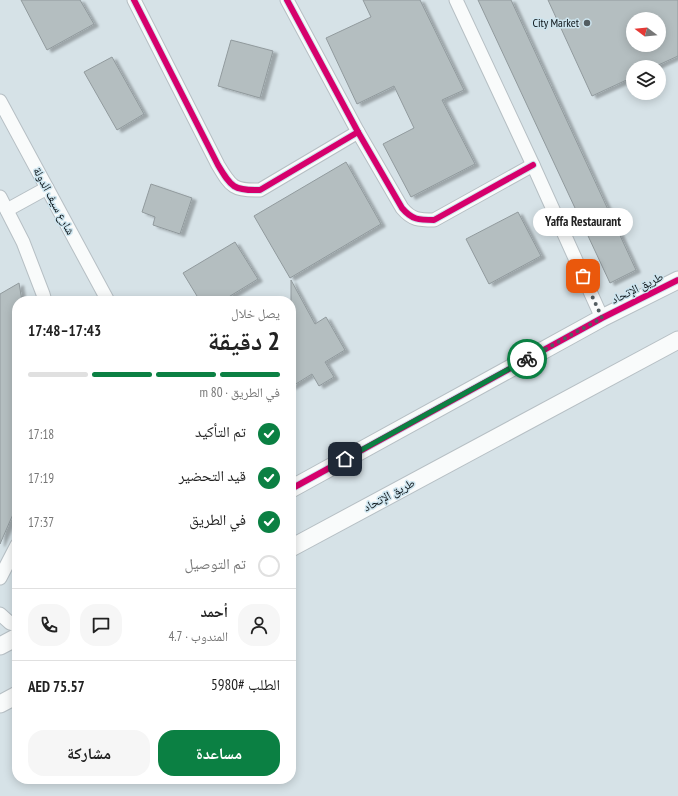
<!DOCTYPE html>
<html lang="ar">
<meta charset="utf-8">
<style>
body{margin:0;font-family:"PT Sans Narrow","Noto Naskh Arabic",sans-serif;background:#f6f6f6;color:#222;direction:rtl;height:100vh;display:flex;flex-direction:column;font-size:15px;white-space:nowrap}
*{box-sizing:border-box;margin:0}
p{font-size:13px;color:#767676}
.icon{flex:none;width:22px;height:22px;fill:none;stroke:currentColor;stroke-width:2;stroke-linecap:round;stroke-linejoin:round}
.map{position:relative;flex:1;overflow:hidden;direction:ltr}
.sheet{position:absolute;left:12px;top:296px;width:284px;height:488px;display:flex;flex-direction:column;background:#fff;border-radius:16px;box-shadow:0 2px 10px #0003;direction:rtl}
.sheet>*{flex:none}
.needle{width:26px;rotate:286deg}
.controls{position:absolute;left:626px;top:12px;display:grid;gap:8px}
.controls a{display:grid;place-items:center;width:40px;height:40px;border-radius:50%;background:#fff;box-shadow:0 2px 10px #0003;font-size:20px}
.pin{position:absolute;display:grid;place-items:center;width:34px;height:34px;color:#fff;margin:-17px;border-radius:8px;box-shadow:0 2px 6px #0006}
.courier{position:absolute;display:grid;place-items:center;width:40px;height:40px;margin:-20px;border:3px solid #0b8043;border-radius:50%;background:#fff;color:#222;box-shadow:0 1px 5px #0007}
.bubble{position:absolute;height:28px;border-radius:14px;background:#fff;box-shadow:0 2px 10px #0003;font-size:13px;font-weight:700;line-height:28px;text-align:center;direction:rtl}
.summary em{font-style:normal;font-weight:700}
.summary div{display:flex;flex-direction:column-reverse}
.summary{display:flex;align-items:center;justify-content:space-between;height:68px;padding:0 16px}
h1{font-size:26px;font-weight:700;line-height:30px}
.bar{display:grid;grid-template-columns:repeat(4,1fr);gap:6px 4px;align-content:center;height:48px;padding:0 16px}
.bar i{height:5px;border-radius:3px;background:#e0e0e0}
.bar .on{background:#0b8043}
.bar p{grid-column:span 4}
.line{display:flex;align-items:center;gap:10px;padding:0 16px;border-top:1px solid #e0e0e0}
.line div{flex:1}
.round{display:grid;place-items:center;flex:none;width:42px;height:42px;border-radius:16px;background:#f6f6f6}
ol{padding:0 16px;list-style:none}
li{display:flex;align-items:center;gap:12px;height:44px}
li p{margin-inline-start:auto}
li .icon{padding:4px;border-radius:50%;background:#0b8043;color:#fff;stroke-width:4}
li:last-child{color:#767676}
li i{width:22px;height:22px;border:2px solid #e0e0e0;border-radius:50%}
.action{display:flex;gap:8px;margin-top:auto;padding:8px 16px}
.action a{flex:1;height:46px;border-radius:16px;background:#0b8043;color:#fff;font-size:16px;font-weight:700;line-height:46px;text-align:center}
.action a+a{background:#f6f6f6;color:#222}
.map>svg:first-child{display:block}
.building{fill:#b4bec0;stroke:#919a9d;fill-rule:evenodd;filter:url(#shadow)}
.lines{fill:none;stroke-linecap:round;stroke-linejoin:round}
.minor-casing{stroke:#b6bfc4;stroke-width:15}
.tertiary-casing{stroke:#b6bfc4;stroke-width:19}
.minor{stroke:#f9fbfb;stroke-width:13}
.tertiary{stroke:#f9fbfb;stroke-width:17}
.cycleway-casing{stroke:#cee5ef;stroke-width:8}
.cycleway{stroke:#d6006c;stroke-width:6}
.done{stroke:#535d61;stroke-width:4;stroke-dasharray:0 7.2}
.route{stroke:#0b8043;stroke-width:5}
.poi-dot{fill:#535d61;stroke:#cee5ef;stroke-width:1.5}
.labels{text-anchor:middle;stroke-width:3;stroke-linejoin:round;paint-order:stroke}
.poi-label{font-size:12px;fill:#0d1519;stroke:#cee5ef;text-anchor:end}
.street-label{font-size:12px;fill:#0d1519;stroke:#cee5ef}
</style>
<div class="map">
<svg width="678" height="796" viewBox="0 0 678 796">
<defs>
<filter id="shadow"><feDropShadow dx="4.5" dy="2.5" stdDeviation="1" flood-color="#0004"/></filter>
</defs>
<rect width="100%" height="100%" fill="#d6e2e7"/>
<g class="building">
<polygon points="21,0 80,0 94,24 47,50"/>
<polygon points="363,0 420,0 464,90 442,100 475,164 411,197 383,144 414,128 394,86 357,104 326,38 371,17"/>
<polygon points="478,0 511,0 636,270 610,283"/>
<path d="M548 0H678V56L654 67H633V77L592 96ZM633 19H659V45H633Z"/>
<polygon points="231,40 273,51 260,98 218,86"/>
<polygon points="112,57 144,114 117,130 84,72"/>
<polygon points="346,162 381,224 290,278 254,216"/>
<polygon points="151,184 192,198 180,234 153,225 155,217 142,212"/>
<polygon points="518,212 541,256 489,284 466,239"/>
<polygon points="235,242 258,279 222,301 200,301 183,273"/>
<polygon points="291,280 315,324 326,317 345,350 325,362 334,377 319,386 312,374 291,387"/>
<polygon points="19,283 22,301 17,301 17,505 0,544 0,294"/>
</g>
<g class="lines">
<g class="minor-casing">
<g id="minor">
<path d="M134 0 218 165C231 187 234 191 260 190L358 132"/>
<path d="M287 0 358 132 402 208C412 220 419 220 434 220L533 165"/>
<polyline points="456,0 533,165 602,318"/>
<polyline points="0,101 108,301"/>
<polyline points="0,197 23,242 43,294 45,301"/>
<polyline points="7,210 47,188"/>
<polyline points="0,578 17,545"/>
<polyline points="0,614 10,623 17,625"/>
</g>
</g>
<g class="tertiary-casing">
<g id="tertiary">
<polyline points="291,489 602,318 678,280"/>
<polyline points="291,548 678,340"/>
<polyline points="0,646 17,637"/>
<polyline points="0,704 17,695"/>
</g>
</g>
<use href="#minor" class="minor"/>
<use href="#tertiary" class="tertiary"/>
<g class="cycleway-casing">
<g id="cycleway">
<path d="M134 0 218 165C231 187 234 191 260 190L358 132"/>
<path d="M287 0 358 132 402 208C412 220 419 220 434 220L533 165"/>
<polyline points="291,489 602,318 678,280"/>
</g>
</g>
<use href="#cycleway" class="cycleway"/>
</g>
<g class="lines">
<polyline class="done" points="527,359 602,318 583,276"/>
<polyline class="route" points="345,459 527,359"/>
</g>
<circle class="poi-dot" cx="587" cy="23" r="4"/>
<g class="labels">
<g class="poi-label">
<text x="579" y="27">City Market</text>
</g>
<g class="street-label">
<text transform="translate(54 201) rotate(62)" y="4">شارع سيف الدولة</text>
<text transform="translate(637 288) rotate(-26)" y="4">طريق اﻹتحاد</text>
<text transform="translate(389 495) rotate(-28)" y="4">طريق اﻹتحاد</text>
</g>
</g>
</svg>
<div class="controls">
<a><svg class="needle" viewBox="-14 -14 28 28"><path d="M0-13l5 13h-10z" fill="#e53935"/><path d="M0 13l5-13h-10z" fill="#767676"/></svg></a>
<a><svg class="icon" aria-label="layers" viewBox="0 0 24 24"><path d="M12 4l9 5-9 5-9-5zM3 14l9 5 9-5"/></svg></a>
</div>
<div class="pin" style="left:583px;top:276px;background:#ea580c"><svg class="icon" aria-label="bag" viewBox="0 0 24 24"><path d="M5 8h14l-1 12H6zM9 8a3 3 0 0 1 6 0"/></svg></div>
<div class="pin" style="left:345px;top:459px;background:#1f2937"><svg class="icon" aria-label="home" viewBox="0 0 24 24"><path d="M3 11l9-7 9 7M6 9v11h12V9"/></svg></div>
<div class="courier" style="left:527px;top:359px"><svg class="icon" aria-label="bike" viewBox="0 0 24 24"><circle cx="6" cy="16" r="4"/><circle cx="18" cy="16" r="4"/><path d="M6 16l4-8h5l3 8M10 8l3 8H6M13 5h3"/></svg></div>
<div class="bubble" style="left:533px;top:208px;width:100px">Yaffa Restaurant</div>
<section class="sheet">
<div class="summary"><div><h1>2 دقيقة</h1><p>يصل خلال</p></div><em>17:43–17:48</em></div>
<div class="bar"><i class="on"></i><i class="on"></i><i class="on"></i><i></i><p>في الطريق · 80 m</p></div>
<ol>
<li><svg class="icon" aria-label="check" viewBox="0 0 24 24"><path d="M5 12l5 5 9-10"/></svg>تم التأكيد<p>17:18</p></li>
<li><svg class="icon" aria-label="check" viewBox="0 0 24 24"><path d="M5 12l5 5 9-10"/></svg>قيد التحضير<p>17:19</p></li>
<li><svg class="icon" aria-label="check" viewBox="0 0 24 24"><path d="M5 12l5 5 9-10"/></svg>في الطريق<p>17:37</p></li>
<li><i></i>تم التوصيل</li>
</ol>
<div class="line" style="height:72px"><a class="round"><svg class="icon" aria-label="person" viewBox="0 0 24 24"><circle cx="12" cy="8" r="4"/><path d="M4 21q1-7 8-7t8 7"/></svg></a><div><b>أحمد</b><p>المندوب · 4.7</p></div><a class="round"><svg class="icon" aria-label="chat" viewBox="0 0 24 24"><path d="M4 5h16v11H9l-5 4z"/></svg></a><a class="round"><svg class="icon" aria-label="phone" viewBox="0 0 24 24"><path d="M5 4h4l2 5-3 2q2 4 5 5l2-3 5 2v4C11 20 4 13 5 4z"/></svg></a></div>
<div class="line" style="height:52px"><div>الطلب #5980</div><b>AED 75.57</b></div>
<div class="action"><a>مساعدة</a><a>مشاركة</a></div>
</section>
</div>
